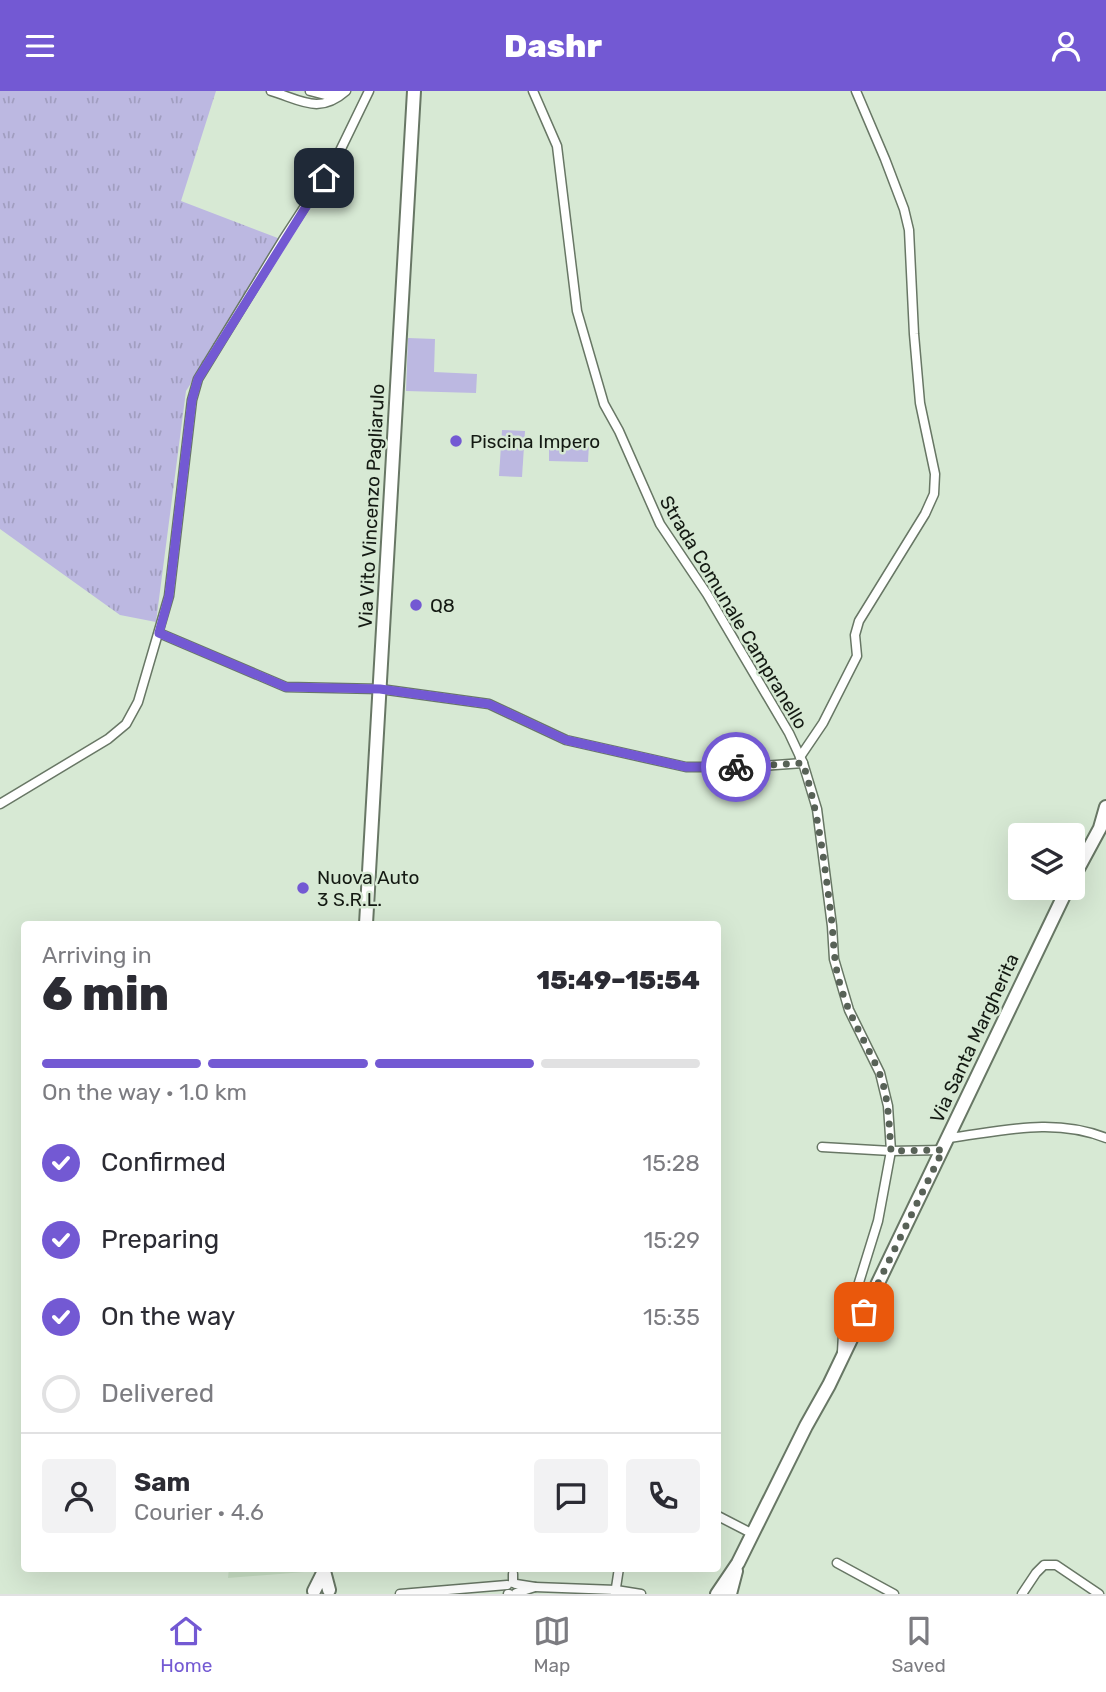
<!DOCTYPE html>
<meta charset="utf-8">
<style>
body{margin:0;font-family:Rubik,sans-serif;background:#f2f2f3;color:#2b2b33;height:100vh;display:flex;flex-direction:column;font-size:26px;white-space:nowrap}
*{box-sizing:border-box;margin:0}
p{font-size:23px;color:#7c7c81}
.icon{flex:none;width:38px;height:38px;fill:none;stroke:currentColor;stroke-width:2;stroke-linecap:round;stroke-linejoin:round}
.map{position:relative;flex:1;overflow:hidden}
.details{position:absolute;left:21px;top:830px;width:700px;height:651px;display:flex;flex-direction:column;background:#fff;border-radius:7px;box-shadow:0 7px 28px #0002}
.details>*{flex:none}
.controls{position:absolute;left:1008px;top:732px;display:grid;gap:14px}
.controls a{display:grid;place-items:center;width:77px;height:77px;border-radius:7px;background:#fff;box-shadow:0 7px 28px #0002;font-size:35px}
.pin{position:absolute;display:grid;place-items:center;width:60px;height:60px;color:#fff;margin:-30px;border-radius:14px;box-shadow:0 4px 10px #0006}
.courier{position:absolute;display:grid;place-items:center;width:70px;height:70px;margin:-35px;border:5px solid #7359d3;border-radius:50%;background:#fff;color:#222;box-shadow:0 2px 9px #0007}
.head em{font-style:normal;font-weight:800}
.head div{display:flex;flex-direction:column-reverse}
.head{display:flex;align-items:center;justify-content:space-between;height:119px;padding:0 21px}
h1{font-size:46px;font-weight:800;line-height:52px}
.bar{display:grid;grid-template-columns:repeat(4,1fr);gap:10px 7px;align-content:center;height:84px;padding:0 21px}
.bar i{height:9px;border-radius:5px;background:#e1e1e2}
.bar .active{background:#7359d3}
.bar p{grid-column:span 4}
.line{display:flex;align-items:center;gap:18px;padding:0 21px;border-top:2px solid #e1e1e2}
.line div{flex:1}
.round{display:grid;place-items:center;flex:none;width:74px;height:74px;border-radius:7px;background:#f2f2f3}
ol{padding:0 21px;list-style:none}
li{display:flex;align-items:center;gap:21px;height:77px}
li p{margin-inline-start:auto}
li .icon{padding:7px;border-radius:50%;background:#7359d3;color:#fff;stroke-width:4}
li:last-child{color:#7c7c81}
li i{width:38px;height:38px;border:4px solid #e1e1e2;border-radius:50%}
header{display:flex;justify-content:space-between;align-items:center;height:91px;padding:0 21px;background:#7359d3;color:#fff;font-size:32px;font-weight:800}
.dock{display:flex;justify-content:space-around;align-items:center;height:98px;border-top:2px solid #e1e1e2;background:#fff;font-size:19px;color:#7c7c81}
.dock a{display:grid;justify-items:center;gap:4px}
.dock .active{color:#7359d3}
.map>svg:first-child{display:block}
.built{fill:#c6ddc2}
.grass{fill:url(#grass-tufts)}
.pitch{fill:#bcb8e1}
.lines{fill:none;stroke-linecap:round;stroke-linejoin:round}
.street-casing{stroke:#687765;stroke-width:11}
.secondary-casing{stroke:#687765;stroke-width:16}
.street{stroke:#fff;stroke-width:8}
.secondary{stroke:#fff;stroke-width:12}
.done{stroke:#586257;stroke-width:7;stroke-dasharray:0 12.6}
.route{stroke:#7359d3;stroke-width:9}
.poi-dot{fill:#7359d3;stroke:#d7e9d4;stroke-width:2.5}
.labels{text-anchor:middle;stroke-width:5;stroke-linejoin:round;paint-order:stroke}
.poi-label{font-size:19px;fill:#141a13;stroke:#d7e9d4;text-anchor:start}
.street-label{font-size:19px;fill:#141a13;stroke:#d7e9d4}
</style>
<header><svg class="icon" aria-label="menu" viewBox="0 0 24 24"><path d="M4 6h16M4 12h16M4 18h16"/></svg>Dashr<svg class="icon" aria-label="person" viewBox="0 0 24 24"><circle cx="12" cy="8" r="4"/><path d="M4 21q1-7 8-7t8 7"/></svg></header>
<div class="map">
<svg width="1106" height="1503" viewBox="0 0 1106 1503">
<defs>
<pattern id="grass-tufts" width="24" height="20" patternUnits="userSpaceOnUse" patternTransform="scale(1.75)"><rect width="24" height="20" fill="#bcb8e1"/><path d="M3 7l-1-3M5 7V3M7 7l1-3M15 17l-1-3M17 17v-4M19 17l1-3" fill="none" stroke="#a19ec0"/></pattern>
</defs>
<rect width="100%" height="100%" fill="#d7e9d4"/>
<polygon class="built" points="229,1477 318,1477 317,1480 228,1487"/>
<polygon class="grass" points="0,0 216,0 181,110 283,149 186,300 156,531 120,524 0,438"/>
<g class="pitch">
<polygon points="408,247 435,248 434,281 477,283 476,302 406,300"/>
<polygon points="502,339 525,340 522,386 499,385"/>
<polygon points="549,351 589,352 588,371 549,370"/>
</g>
<g class="lines">
<g class="street-casing">
<g id="street">
<path d="M271 0C301 9 319 24 346 0"/>
<polyline points="310,0 325,4 341,2"/>
<polyline points="533,0 557,55 577,220 604,313 619,340 660,433 707,503 789,642 803,672 817,718 832,835 834,868 849,919 880,982 888,1015 891,1060 878,1130 843,1243 842,1261"/>
<polyline points="159,542 286,596 380,598 489,613 566,649 686,676 749,676 803,672"/>
<polyline points="800,666 823,632 857,565 855,544 859,530 925,423 934,403 935,383 920,312 914,243 909,139 904,118 885,68 856,0"/>
<polyline points="0,713 108,648 126,633 138,611 169,505 192,309 198,288 283,149 337,66 369,0"/>
<path d="M949 1047C1003 1040 1054 1026 1106 1047"/>
<polyline points="822,1056 891,1060 943,1059"/>
<polyline points="718,1425 753,1443"/>
<polyline points="837,1472 894,1503"/>
<polyline points="513,1492 513,1483"/>
<polyline points="535,1496 616,1499 641,1503"/>
<polyline points="516,1502 535,1496 516,1493"/>
<polyline points="400,1503 507,1494"/>
<polyline points="508,1503 509,1503"/>
<polyline points="615,1503 619,1477"/>
<polyline points="1022,1503 1036,1482 1044,1474 1056,1474 1099,1503"/>
</g>
</g>
<g class="secondary-casing">
<g id="secondary">
<polyline points="1073,787 1100,737 1106,716"/>
<polyline points="366,833 414,0"/>
<polyline points="314,1500 324,1480 329,1499"/>
<polyline points="717,1503 738,1472 806,1335 829,1294 1068,796"/>
<polyline points="730,1503 736,1480"/>
</g>
</g>
<use href="#street" class="street"/>
<use href="#secondary" class="secondary"/>
</g>
<g class="lines">
<path class="done" d="M736 676 803 672C819 724 824 770 831 824 834 847 833 870 840 893 848 924 866 951 879 981 889 1006 889 1034 891 1060L943 1059 864 1221"/>
<polyline class="route" points="324,87 198,288 192,309 169,505 159,542 286,596 380,598 489,613 566,649 686,676 736,676"/>
</g>
<g class="poi-dot">
<circle cx="456" cy="350" r="7"/>
<circle cx="416" cy="514" r="7"/>
<circle cx="303" cy="797" r="7"/>
</g>
<g class="labels">
<g class="poi-label">
<text x="470" y="357">Piscina Impero</text>
<text x="430" y="521">Q8</text>
<text x="317" y="793">Nuova Auto<tspan x="317" dy="22">3 S.R.L.</tspan></text>
</g>
<g class="street-label">
<text transform="translate(371 415) rotate(-87)" y="7">Via Vito Vincenzo Pagliarulo</text>
<text transform="translate(734 521) rotate(59)" y="7">Strada Comunale Campranello</text>
<text transform="translate(974 947) rotate(-65)" y="7">Via Santa Margherita</text>
</g>
</g>
</svg>
<div class="controls">
<a><svg class="icon" aria-label="layers" viewBox="0 0 24 24"><path d="M12 4l9 5-9 5-9-5zM3 14l9 5 9-5"/></svg></a>
</div>
<div class="pin" style="left:864px;top:1221px;background:#ea580c"><svg class="icon" aria-label="bag" viewBox="0 0 24 24"><path d="M5 8h14l-1 12H6zM9 8a3 3 0 0 1 6 0"/></svg></div>
<div class="pin" style="left:324px;top:87px;background:#1f2937"><svg class="icon" aria-label="home" viewBox="0 0 24 24"><path d="M3 11l9-7 9 7M6 9v11h12V9"/></svg></div>
<div class="courier" style="left:736px;top:676px"><svg class="icon" aria-label="bike" viewBox="0 0 24 24"><circle cx="6" cy="16" r="4"/><circle cx="18" cy="16" r="4"/><path d="M6 16l4-8h5l3 8M10 8l3 8H6M13 5h3"/></svg></div>
<section class="details">
<div class="head"><div><h1>6 min</h1><p>Arriving in</p></div><em>15:49–15:54</em></div>
<div class="bar"><i class="active"></i><i class="active"></i><i class="active"></i><i></i><p>On the way · 1.0 km</p></div>
<ol>
<li><svg class="icon" aria-label="check" viewBox="0 0 24 24"><path d="M5 12l5 5 9-10"/></svg>Confirmed<p>15:28</p></li>
<li><svg class="icon" aria-label="check" viewBox="0 0 24 24"><path d="M5 12l5 5 9-10"/></svg>Preparing<p>15:29</p></li>
<li><svg class="icon" aria-label="check" viewBox="0 0 24 24"><path d="M5 12l5 5 9-10"/></svg>On the way<p>15:35</p></li>
<li><i></i>Delivered</li>
</ol>
<div class="line" style="height:126px"><a class="round"><svg class="icon" aria-label="person" viewBox="0 0 24 24"><circle cx="12" cy="8" r="4"/><path d="M4 21q1-7 8-7t8 7"/></svg></a><div><b>Sam</b><p>Courier · 4.6</p></div><a class="round"><svg class="icon" aria-label="chat" viewBox="0 0 24 24"><path d="M4 5h16v11H9l-5 4z"/></svg></a><a class="round"><svg class="icon" aria-label="phone" viewBox="0 0 24 24"><path d="M5 4h4l2 5-3 2q2 4 5 5l2-3 5 2v4C11 20 4 13 5 4z"/></svg></a></div>
</section>
</div>
<nav class="dock">
<a class="active"><svg class="icon" aria-label="home" viewBox="0 0 24 24"><path d="M3 11l9-7 9 7M6 9v11h12V9"/></svg>Home</a>
<a><svg class="icon" aria-label="map" viewBox="0 0 24 24"><path d="M3 6l6-2 6 2 6-2v14l-6 2-6-2-6 2zM9 4v14M15 6v14"/></svg>Map</a>
<a><svg class="icon" aria-label="saved" viewBox="0 0 24 24"><path d="M7 4h10v16l-5-4-5 4z"/></svg>Saved</a>
</nav>
